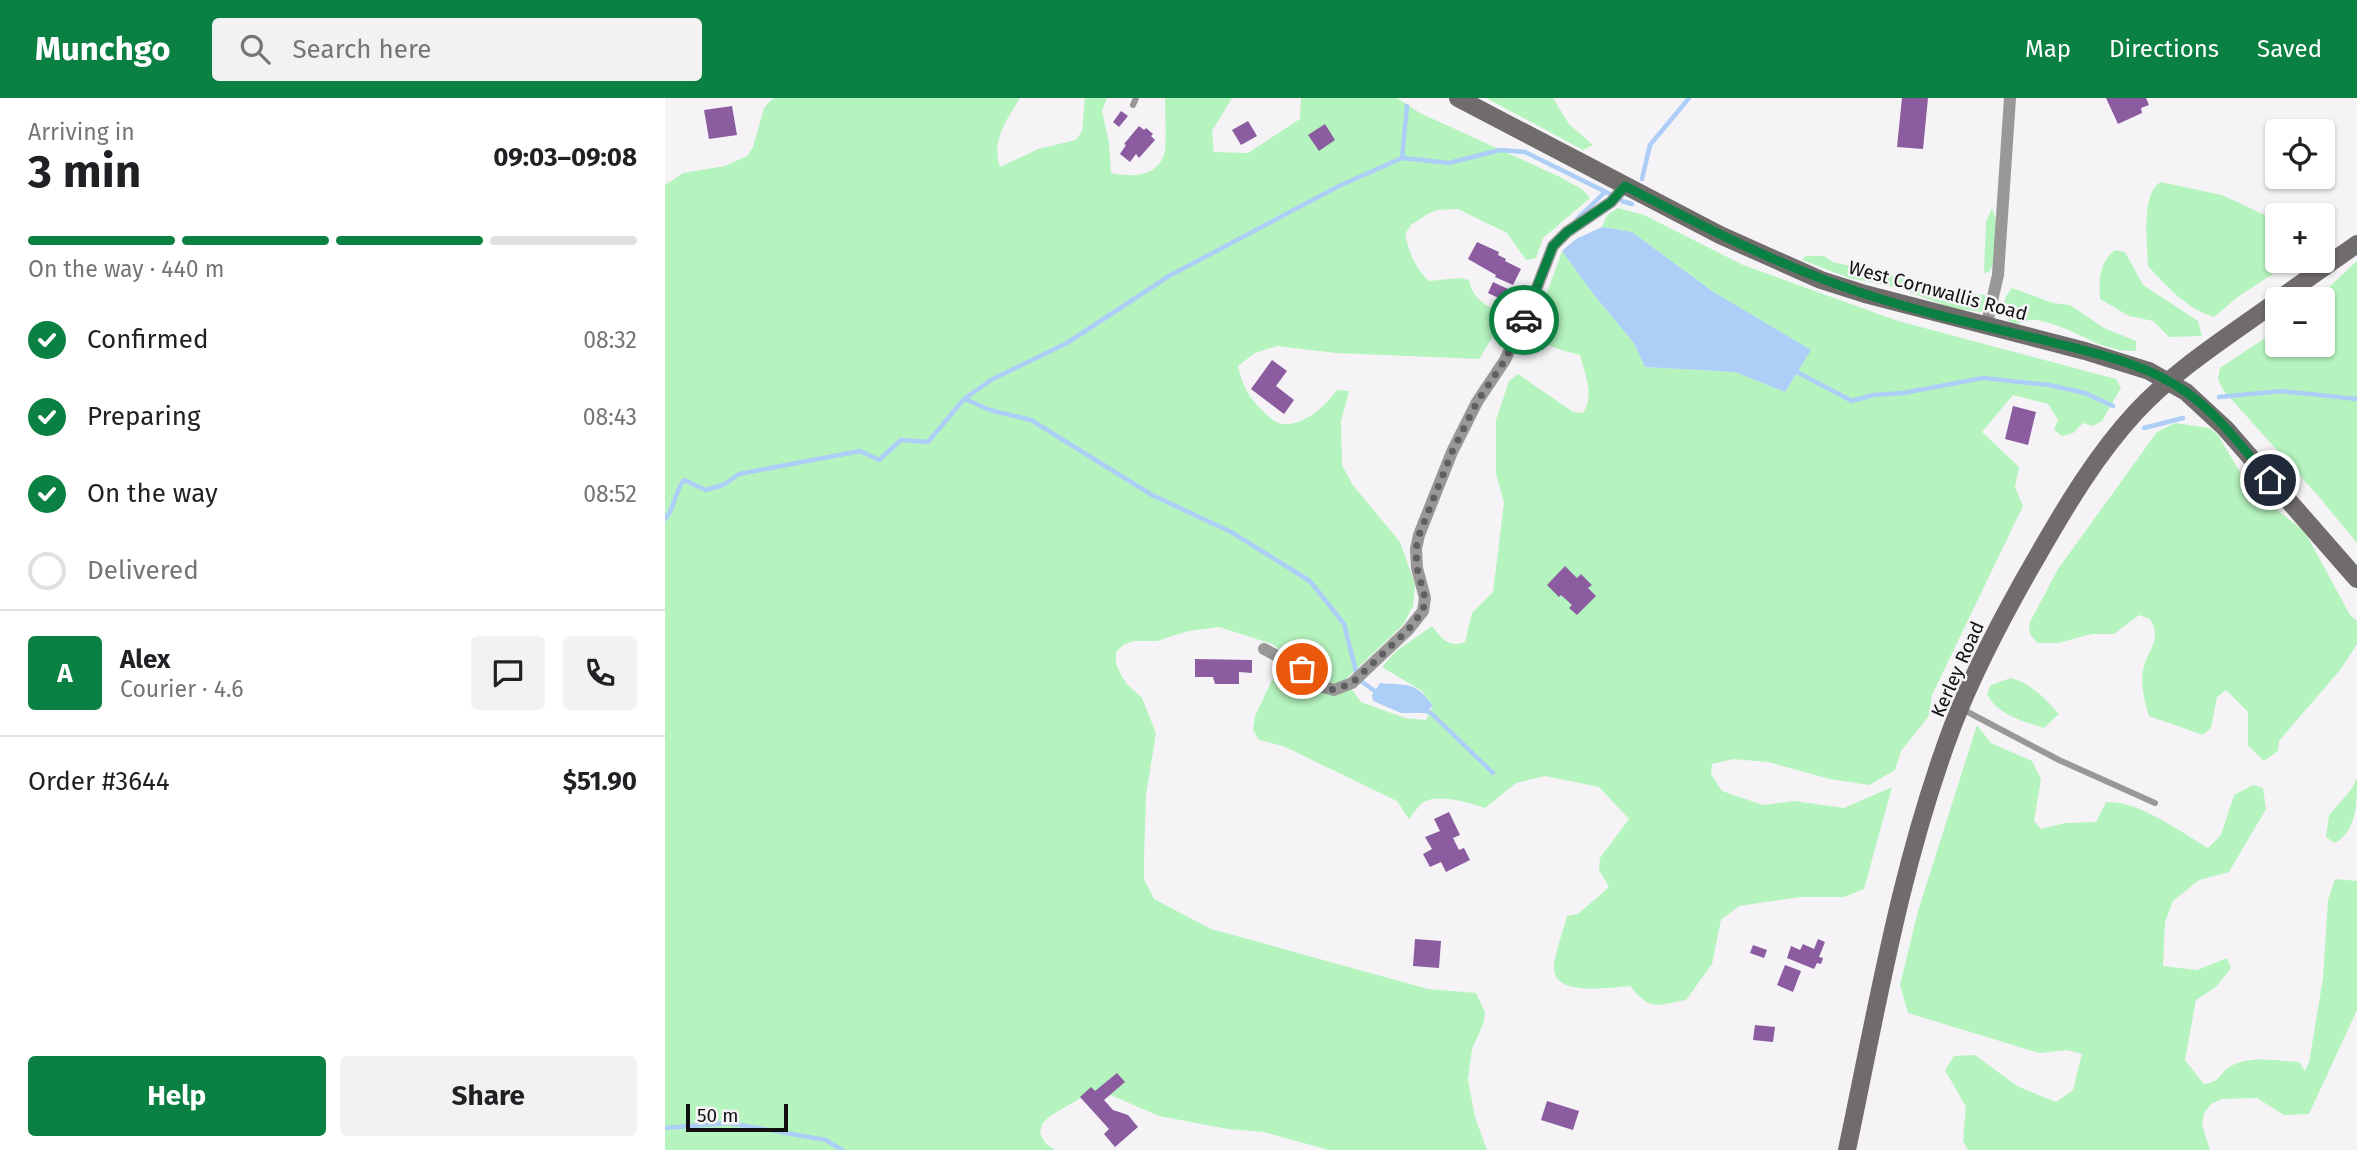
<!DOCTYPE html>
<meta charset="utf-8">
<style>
body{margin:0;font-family:"Fira Sans",sans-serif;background:#f2f2f2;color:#202124;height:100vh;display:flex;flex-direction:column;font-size:26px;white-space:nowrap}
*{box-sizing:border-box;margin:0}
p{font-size:23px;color:#757577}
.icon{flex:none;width:38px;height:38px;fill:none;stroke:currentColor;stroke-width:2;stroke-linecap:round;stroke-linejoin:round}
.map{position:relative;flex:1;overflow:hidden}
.panel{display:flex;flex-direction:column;background:#fff;width:665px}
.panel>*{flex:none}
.tools{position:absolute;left:1600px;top:21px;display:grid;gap:14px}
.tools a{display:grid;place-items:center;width:70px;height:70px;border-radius:7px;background:#fff;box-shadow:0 2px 5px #0004;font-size:35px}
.scale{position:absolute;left:21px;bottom:18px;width:102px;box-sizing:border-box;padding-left:7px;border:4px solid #101011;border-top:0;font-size:19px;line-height:24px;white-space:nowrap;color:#101011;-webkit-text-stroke:5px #f5f3f6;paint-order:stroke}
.pin{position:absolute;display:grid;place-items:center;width:60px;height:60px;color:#fff;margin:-30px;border:4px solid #fff;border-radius:50%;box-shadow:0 2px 7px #0007}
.courier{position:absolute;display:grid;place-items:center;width:70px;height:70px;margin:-35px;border:5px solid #0b8043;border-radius:50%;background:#fff;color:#222;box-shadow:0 2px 9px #0007}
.overview em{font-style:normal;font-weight:700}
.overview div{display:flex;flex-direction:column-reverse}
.overview{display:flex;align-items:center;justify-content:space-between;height:119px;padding:0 28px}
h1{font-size:46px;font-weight:700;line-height:52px}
.bar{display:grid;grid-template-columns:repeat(4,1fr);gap:10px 7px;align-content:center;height:84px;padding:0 28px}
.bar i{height:9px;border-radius:5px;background:#e0e0e0}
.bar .selected{background:#0b8043}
.bar p{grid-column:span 4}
.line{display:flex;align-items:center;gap:18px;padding:0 28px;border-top:2px solid #e0e0e0}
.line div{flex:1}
.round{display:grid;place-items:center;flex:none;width:74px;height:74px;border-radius:7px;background:#f2f2f2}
ol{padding:0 28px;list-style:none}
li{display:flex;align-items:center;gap:21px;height:77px}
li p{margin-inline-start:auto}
li .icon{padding:7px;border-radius:50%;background:#0b8043;color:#fff;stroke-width:4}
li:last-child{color:#757577}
li i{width:38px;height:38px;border:4px solid #e0e0e0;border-radius:50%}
.primary-button{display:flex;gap:14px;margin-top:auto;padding:14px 28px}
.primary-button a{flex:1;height:80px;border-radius:7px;background:#0b8043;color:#fff;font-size:28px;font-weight:700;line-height:80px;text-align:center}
.primary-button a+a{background:#f2f2f2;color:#202124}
header{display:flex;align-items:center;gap:42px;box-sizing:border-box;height:98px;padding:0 35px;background:#0b8043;color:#fff}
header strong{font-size:33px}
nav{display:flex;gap:38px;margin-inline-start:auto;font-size:24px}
.search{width:490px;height:63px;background:#f2f2f2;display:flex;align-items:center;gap:18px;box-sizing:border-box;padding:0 24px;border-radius:7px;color:#757577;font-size:26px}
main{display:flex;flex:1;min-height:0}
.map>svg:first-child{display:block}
.green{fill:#b6f4bf}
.water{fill:#accef7}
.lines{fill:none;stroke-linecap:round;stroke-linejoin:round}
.stream{stroke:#accef7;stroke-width:4.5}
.building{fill:#8b5ca0}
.lane{stroke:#999897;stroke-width:6}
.street{stroke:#999897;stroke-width:12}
.secondary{stroke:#6f6c6b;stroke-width:18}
.done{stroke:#605f61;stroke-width:7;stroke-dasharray:0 12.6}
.route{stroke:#0b8043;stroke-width:9}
.labels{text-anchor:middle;stroke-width:5;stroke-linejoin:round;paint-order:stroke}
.street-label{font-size:19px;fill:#101011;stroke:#f5f3f6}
</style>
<header>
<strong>Munchgo</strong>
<div class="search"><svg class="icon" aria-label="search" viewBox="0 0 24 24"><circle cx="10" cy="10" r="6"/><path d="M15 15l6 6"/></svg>Search here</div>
<nav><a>Map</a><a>Directions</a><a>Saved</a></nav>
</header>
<main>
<section class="panel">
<div class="overview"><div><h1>3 min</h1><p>Arriving in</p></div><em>09:03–09:08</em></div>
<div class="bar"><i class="selected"></i><i class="selected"></i><i class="selected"></i><i></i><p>On the way · 440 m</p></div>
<ol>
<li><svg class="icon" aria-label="check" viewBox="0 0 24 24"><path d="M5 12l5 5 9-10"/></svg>Confirmed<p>08:32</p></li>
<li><svg class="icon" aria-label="check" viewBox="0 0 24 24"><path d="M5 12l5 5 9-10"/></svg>Preparing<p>08:43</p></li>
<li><svg class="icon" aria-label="check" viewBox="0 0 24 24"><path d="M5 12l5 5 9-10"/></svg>On the way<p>08:52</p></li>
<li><i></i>Delivered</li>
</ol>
<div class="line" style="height:126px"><b class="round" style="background:#0b8043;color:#fff">A</b><div><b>Alex</b><p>Courier · 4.6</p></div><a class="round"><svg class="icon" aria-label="chat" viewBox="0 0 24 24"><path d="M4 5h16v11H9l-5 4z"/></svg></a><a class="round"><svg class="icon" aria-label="phone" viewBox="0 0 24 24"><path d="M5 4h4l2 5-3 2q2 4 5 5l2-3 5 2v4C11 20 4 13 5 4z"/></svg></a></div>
<div class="line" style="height:91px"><div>Order #3644</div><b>$51.90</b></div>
<div class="primary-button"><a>Help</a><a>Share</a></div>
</section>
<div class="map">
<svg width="1692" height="1052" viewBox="0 0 1692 1052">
<rect width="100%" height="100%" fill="#f5f3f6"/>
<g class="green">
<path d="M108 0H355C342 21 326 43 335 69L373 51 411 42 417 33 420 0H442L437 13 444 44 446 75C465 79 490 80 499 57 502 47 500 12 500 0H567L547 33 549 54 583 55 635 21 636 0H732L755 15 895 79 918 92 925 100 878 140 871 160 861 162 842 135 793 111 772 112 763 116 746 127 740 136C744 154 750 170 764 183L794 180 804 182C807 202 824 209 841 217L814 261 671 255 612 248 590 255 573 268C577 286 583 298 596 311 602 317 609 325 618 326 640 328 661 307 672 292L684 293 676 323 677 367 687 386 735 444 750 486 748 508 738 527 680 582 696 604 740 620 761 622 768 608 757 593 717 569 730 554 767 528C777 541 784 550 800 544L807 515 828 494 839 405 831 375V322L844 283 853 276 908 314 918 315C930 298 920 276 915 257 897 252 877 249 869 231L897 153 929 197 969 245 980 269 1070 274 1120 294 1145 252 1047 193 967 134 937 129 942 117 953 110 979 117 1078 167 1233 223 1451 281 1456 290 1437 323 1428 328 1418 325 1408 335 1397 338 1389 332 1393 322 1383 306 1348 297 1317 334 1354 369 1350 389 1358 408 1267 597 1264 618 1236 653 1230 672 1204 687 1165 681 1103 664 1068 661 1047 666 1046 676 1057 693 1098 707 1129 703 1179 710 1227 689 1199 791 1179 799H1135L1074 808 1056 822 1047 866 1021 902C992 907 986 914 965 888 948 889 891 899 889 872 888 861 899 830 902 818L913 816 944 789 934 772 935 760 964 721 934 689 880 678 851 685 820 710C806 705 773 695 759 704 754 707 748 716 744 721L732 703 618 648 594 642 588 632 590 618 607 582 640 570 607 546 554 529 523 533 492 543H468L458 547 451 554V566L456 577 462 586 477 600 491 635 481 697 479 760V781L489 801 546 831 763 891 811 895 820 914 819 924 807 951 803 982 810 1019 822 1052H664L599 1034 563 1031 494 1018 441 995 421 997 385 1018 377 1026 375 1036 381 1046 390 1052H0V87L18 75 60 68 82 58 88 49 99 10Z"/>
<polygon points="821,0 888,0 904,26 928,47 918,52"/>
<path d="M1496 84 1557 97 1602 118 1612 120V159L1610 160 1608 176 1574 198 1549 219C1522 211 1501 188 1483 168 1482 148 1476 93 1496 84Z"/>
<polygon points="1327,110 1333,127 1327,169 1324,174 1319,175 1321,124"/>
<path d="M1450 152 1460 154 1478 187 1533 223 1537 238 1504 239 1488 223 1464 218 1435 201C1434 181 1434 165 1450 152Z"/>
<polygon points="1141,158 1159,158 1168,164 1237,180 1278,193 1320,197 1322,200 1319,214 1290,211 1230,189 1184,180 1137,162"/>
<polygon points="1692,163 1692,445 1655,400 1558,292 1553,281 1555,270 1612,232 1612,247 1657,247 1657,201 1651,201"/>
<path d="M1347 190 1388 205 1405 207 1439 230 1471 243V253C1431 254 1408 227 1371 222 1364 221 1356 225 1349 227L1337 217 1341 198Z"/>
<path d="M1510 325 1544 330 1553 337 1575 374 1605 406 1640 434 1685 517 1692 523V546L1676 571 1614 643 1613 653 1599 663 1583 648V614L1561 592 1552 599 1546 630 1538 637 1484 618C1479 604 1475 582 1479 568 1485 548 1497 541 1485 521L1474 517 1449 536H1427L1393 545H1372L1365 536 1364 526 1393 471 1492 334Z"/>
<path d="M1346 580C1366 585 1381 601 1394 616L1379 630C1359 624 1331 616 1322 596L1326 587Z"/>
<path d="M1312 627 1326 645 1367 663 1376 681 1369 723 1376 731 1400 725 1431 724 1441 704C1473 702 1516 734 1543 750L1556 737 1569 697 1588 687 1598 690 1601 711 1564 774 1534 782 1508 803 1500 824 1498 868 1532 872 1562 860 1566 870 1551 889 1531 902 1520 962 1539 986C1558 983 1553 975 1566 968 1586 957 1612 963 1634 964L1640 973 1644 965 1658 880 1663 802 1670 781 1692 783V912L1644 1016 1619 1017 1592 1000 1557 1001 1546 1006 1539 1015 1537 1027 1545 1052H1303L1298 1043 1301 1009 1280 972 1289 958 1310 957 1352 988 1391 1004 1408 992 1417 956 1402 952 1374 955 1243 915 1235 887 1253 813Z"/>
<path d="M1692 681C1692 705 1692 732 1670 745L1661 739 1664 717 1685 693Z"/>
</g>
<g class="water">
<polygon points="937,129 967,134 1047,193 1146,252 1120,294 1070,274 980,269 969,245 929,197 897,153 911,141"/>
<path d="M715 585C744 588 750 583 768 608L760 615H736L708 603 707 597Z"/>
</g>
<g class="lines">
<g class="stream">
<polyline points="737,60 742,8"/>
<polyline points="977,81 985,47 1024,0"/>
<polyline points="957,103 967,106"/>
<polyline points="912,121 939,95"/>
<polyline points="1128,272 1187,303 1208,297 1238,295 1318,280 1384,287 1420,295 1448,308"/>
<polyline points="1554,299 1617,293 1692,301"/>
<polyline points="300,301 325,312 366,322 487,397 566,434 645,483 679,526 693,581 714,596"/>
<polyline points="1479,330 1518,320"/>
<path d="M0 421C11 409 9 394 19 382L41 392 58 387 74 376 195 353 214 362 236 342 263 344 299 301 326 282 402 245 504 178 674 88 737 60 784 65 835 52 860 54 947 97"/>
<polyline points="758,612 766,615 828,675"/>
<polyline points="0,1030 64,1025 161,1042 177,1052"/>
</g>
</g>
<g class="building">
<polygon points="1237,0 1263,0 1258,51 1232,49"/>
<polygon points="1441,0 1481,0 1484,7 1476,10 1477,15 1453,26"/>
<polygon points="67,8 72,37 44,41 39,12"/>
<polygon points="456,13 463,18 454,29 448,24"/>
<polygon points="583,23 592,38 576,47 567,32"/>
<polygon points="660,26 670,42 654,53 643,37"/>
<polygon points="474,28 479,32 481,30 488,36 486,38 490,42 474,60 471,56 465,64 455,56 461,47 459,46"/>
<polygon points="812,144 834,154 833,157 841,161 840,163 856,171 848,187 830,179 831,177 803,161"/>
<polygon points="828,184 845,192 840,203 823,195"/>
<polygon points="607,262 622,273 611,288 629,302 619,316 586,291"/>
<polygon points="1348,308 1371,314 1363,347 1340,341"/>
<polygon points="900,468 912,480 916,476 927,487 923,490 931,498 912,517 904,510 907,507 896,497 894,499 882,487"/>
<polygon points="530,561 587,562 587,575 574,574 574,586 550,586 548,579 530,579"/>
<polygon points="784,714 795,737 788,740 794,752 799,750 805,762 781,774 776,764 765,769 758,756 767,751 760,739 775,733 769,721"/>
<polygon points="750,841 776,843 774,870 748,868"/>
<polygon points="1153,841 1160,844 1154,859 1158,860 1156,866 1152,865 1149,871 1122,860 1126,848 1135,852 1138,846 1149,851"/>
<polygon points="1088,847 1102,852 1099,860 1085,855"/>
<polygon points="1120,867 1136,873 1128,894 1112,887"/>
<polygon points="1090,927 1110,929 1108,944 1088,942"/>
<polygon points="452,975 460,984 439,1002 448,1012 463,1017 473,1029 450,1049 439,1036 444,1031 415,999 426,989 430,993"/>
<polygon points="882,1003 914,1013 908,1032 876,1022"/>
</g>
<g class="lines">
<g class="lane">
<polyline points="468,7 471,0"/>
<polyline points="1297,611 1394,662 1490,705"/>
</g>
<g class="street">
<polyline points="1321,229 1333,177 1345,0"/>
<polyline points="599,551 637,571 655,588 669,592 687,585 743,532 758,513 760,500 752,470 751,451 754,437 787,354 812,304 840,262 862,215 888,148 902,134 946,104 960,88"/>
</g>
<g class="secondary">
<polyline points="793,0 1055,137 1156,182 1200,196 1420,253 1484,273 1521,294 1560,330 1692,481"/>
<polyline points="1614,201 1692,146"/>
<path d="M1182 1052C1212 910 1236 764 1288 627 1311 568 1341 512 1373 457 1401 408 1432 356 1471 314 1512 270 1564 238 1612 203"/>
</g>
</g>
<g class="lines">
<polyline class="done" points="637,571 655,588 669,592 687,585 743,532 758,513 760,500 752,470 751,451 754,437 787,354 812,304 840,262 859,222"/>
<path class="route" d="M859 222 888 148 902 134 946 104 960 88C1037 128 1114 168 1197 195 1257 215 1320 228 1382 243 1429 255 1481 265 1521 294 1554 317 1579 352 1605 382"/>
</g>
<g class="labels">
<g class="street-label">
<text transform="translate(1273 192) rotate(15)" y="7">West Cornwallis Road</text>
<text transform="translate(1292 571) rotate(-66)" y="7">Kerley Road</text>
</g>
</g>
</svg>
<div class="tools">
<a><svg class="icon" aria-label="locate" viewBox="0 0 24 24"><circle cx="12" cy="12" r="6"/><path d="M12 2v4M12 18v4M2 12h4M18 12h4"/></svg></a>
<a>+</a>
<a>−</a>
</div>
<div class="scale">50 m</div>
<div class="pin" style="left:637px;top:571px;background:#ea580c"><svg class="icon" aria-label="bag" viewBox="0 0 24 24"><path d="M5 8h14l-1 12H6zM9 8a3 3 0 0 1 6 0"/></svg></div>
<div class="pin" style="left:1605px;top:382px;background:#1f2937"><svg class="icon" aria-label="home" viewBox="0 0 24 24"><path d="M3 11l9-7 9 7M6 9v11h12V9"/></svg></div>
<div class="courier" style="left:859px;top:222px"><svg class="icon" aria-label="car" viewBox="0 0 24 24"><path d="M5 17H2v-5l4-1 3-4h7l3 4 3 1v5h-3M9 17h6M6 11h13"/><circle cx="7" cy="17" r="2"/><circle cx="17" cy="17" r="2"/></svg></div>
</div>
</main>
